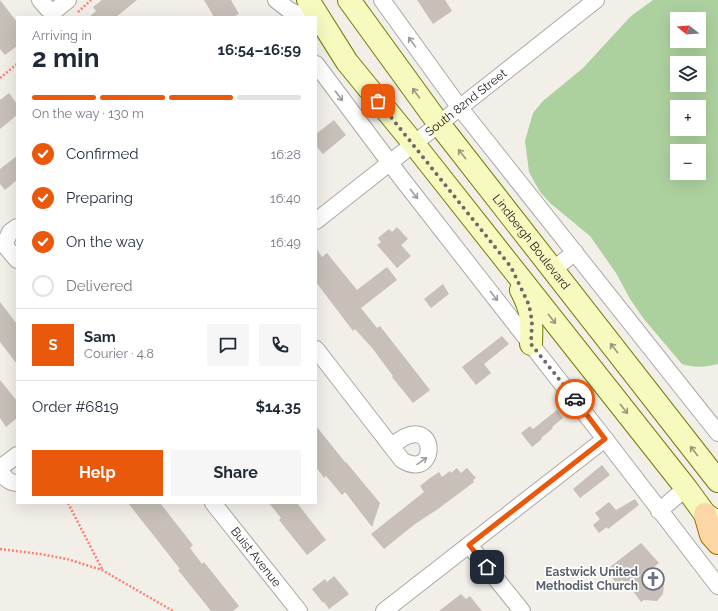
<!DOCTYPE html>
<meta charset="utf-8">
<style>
body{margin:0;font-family:Raleway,sans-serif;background:#f6f6f7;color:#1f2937;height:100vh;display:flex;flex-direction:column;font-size:15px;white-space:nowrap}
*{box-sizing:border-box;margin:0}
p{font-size:13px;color:#747a83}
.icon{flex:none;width:22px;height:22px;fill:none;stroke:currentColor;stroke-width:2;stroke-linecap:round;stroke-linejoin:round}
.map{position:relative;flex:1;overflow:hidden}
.drawer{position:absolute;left:16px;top:16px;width:301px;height:488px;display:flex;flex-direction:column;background:#fff;border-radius:0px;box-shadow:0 4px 16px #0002}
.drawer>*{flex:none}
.needle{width:26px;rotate:287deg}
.fabs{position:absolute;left:670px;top:12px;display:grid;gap:8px}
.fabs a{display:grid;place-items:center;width:36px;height:36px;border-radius:0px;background:#fff;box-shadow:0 4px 16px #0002;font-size:20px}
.pin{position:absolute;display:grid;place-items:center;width:34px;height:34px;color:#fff;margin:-17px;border-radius:8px;box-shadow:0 2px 6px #0006}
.courier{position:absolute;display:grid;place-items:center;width:40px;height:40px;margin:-20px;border:3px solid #ea580c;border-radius:50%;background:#fff;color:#222;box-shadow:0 1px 5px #0007}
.summary em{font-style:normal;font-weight:700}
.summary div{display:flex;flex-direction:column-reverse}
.summary{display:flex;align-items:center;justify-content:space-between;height:68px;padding:0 16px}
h1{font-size:26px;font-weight:700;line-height:30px}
.bar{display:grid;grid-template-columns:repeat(4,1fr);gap:6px 4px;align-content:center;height:48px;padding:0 16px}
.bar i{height:5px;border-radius:3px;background:#e0e1e3}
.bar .current{background:#ea580c}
.bar p{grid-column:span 4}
.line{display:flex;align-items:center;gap:10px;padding:0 16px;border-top:1px solid #e0e1e3}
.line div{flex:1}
.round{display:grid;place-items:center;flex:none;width:42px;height:42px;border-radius:0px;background:#f6f6f7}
ol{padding:0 16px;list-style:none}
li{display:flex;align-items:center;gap:12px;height:44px}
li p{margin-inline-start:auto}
li .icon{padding:4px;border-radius:50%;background:#ea580c;color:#fff;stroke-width:4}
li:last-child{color:#747a83}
li i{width:22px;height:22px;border:2px solid #e0e1e3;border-radius:50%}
.cta{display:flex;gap:8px;margin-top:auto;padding:8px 16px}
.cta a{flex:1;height:46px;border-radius:0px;background:#ea580c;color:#fff;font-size:16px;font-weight:700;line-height:46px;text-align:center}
.cta a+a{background:#f6f6f7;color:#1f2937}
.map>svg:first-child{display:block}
.forest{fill:#add19e;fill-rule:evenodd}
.building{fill:#c7bfb8}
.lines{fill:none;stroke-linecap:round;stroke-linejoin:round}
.minor-casing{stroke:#a9a9a9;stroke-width:18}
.secondary-casing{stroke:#707d05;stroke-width:24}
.primary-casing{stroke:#a06b00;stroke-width:24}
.path{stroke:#fa8072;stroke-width:2.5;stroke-dasharray:2 2;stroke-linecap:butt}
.minor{stroke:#fff;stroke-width:16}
.secondary{stroke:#f7fabf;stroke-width:22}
.primary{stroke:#fcd6a4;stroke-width:22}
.oneway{stroke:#9c9c9c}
.oneway2{stroke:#979978}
.done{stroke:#6b6a68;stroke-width:4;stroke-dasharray:0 7.2}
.route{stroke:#ea580c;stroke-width:5}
.labels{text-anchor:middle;stroke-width:3.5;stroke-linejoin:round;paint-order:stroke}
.street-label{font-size:12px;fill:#222;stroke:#fff}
.worship-label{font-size:12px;font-weight:bold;fill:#5b616d;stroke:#fff;text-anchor:end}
</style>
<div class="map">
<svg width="718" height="611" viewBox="0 0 718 611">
<rect width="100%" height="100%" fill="#f2efe9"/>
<path class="forest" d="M653 0H718V364C707 367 694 368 682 364L643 318 630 299 616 273 590 236 550 203 540 192 529 172 525 141 533 113 543 101 583 68 631 16ZM677 19H699V41H677ZM677 63H699V85H677ZM677 107H699V129H677ZM677 151H699V173H677Z"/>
<g class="building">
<polygon points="0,0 17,22 17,46 5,55 0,49"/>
<polygon points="102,0 137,0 116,17 89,17 96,11 93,7"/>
<polygon points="204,0 231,0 239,14 233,17 214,17"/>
<polygon points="417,0 445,0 452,11 433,24"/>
<polygon points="9,93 17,104 17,115 0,129 0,100"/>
<polygon points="334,120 346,135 323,154 316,146 316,134"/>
<polygon points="17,156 17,180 5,190 0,184 0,169"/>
<polygon points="397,227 408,239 401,245 411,256 397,268 377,245 381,242 378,238 389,229 392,232"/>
<polygon points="316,248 322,257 327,253 357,290 387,267 397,280 361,308 377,328 380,326 430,390 413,403 392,377 393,376 373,349 355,329 353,331 316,282"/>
<polygon points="443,284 449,294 431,308 424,299"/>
<polygon points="0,302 17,324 17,364 0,342"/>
<polygon points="502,336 509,344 484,364 491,373 476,385 462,367"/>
<polygon points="0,380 17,401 17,418 6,427 0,418"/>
<polygon points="557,410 563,418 553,426 552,429 541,438 542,439 532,447 521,433 530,426 533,429"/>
<polygon points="316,426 345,462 346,462 380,503 372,527 345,492 342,495 326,476 324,478 316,467"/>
<polygon points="602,465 610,475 580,498 573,489"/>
<polygon points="457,468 461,473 467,468 476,478 473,480 474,482 438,509 415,524 384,549 371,534 424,492 420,486 430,478 439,472 442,477 450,471 451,473"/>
<polygon points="635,499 639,505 608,529 607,527 599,533 593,525 600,519 595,513 609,502 616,510"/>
<polygon points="128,503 160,503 193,545 190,548 202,564 204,562 239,606 233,611 211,611 178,570 180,569"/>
<polygon points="269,503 297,503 326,540 307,555 279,520 281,518"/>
<polygon points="641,543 659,563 653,568 664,583 663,594 657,601 644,600 641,602 630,587 628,588 622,580 617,584 606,570"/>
<polygon points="334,576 349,594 329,609 324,602 323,603 312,589 325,579 327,582"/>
<polygon points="461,594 466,599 470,596 482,611 439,611"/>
</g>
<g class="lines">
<g class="minor-casing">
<g id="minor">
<polyline points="40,0 47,8 51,11 57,9 68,0"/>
<polyline points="276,0 289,10 305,17"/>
<polyline points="382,0 460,108 718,433"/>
<polyline points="316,64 402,179 605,439 718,586"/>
<path id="s1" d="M316 221 596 0"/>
<polyline points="17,227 10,232 5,243 7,248 17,260"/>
<polyline points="553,270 575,252"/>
<path d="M316 349 402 460C440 483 438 406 392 446"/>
<polyline points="0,468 17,455"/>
<path d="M0 471C5 478 9 483 17 483"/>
<path id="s2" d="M213 503 299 611"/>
<polyline points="659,511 686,488"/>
<polyline points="469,545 522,611"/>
<polyline points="384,611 605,439"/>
</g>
</g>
<g class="secondary-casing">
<g id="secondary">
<polyline points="308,0 347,62 414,144 686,488 705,514 718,523"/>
<path id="s3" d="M349 0 439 124 718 481"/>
<path d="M521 290C532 311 532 320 531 344"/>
</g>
</g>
<g class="primary-casing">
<polyline id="primary" points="705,514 711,535 718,543"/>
</g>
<g class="path">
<polyline points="78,12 91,0"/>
<polyline points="0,78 17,64"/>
<polyline points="68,503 102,569"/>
<polyline points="0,549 40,554 67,559 102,570 173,611"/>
</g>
<use href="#minor" class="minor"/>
<use href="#secondary" class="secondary"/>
<use href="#primary" class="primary"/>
</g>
<defs><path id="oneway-shaft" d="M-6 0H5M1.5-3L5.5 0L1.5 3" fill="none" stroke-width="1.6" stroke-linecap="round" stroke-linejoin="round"/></defs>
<g class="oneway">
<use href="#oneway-shaft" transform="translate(412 42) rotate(-126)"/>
<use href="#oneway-shaft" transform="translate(339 96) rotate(53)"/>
<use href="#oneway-shaft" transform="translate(414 194) rotate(52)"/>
<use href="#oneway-shaft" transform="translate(494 296) rotate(52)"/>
<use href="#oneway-shaft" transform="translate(422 461) rotate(-35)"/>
</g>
<g class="oneway2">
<use href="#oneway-shaft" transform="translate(416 93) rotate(-126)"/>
<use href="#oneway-shaft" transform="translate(462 154) rotate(-128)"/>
<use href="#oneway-shaft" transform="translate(552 319) rotate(52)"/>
<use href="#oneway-shaft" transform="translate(614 348) rotate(-128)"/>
<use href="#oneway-shaft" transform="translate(624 409) rotate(52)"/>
<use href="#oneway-shaft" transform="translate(694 451) rotate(-128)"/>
</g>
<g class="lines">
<polyline class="done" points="378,101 511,267 529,305 532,321 531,344 575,399"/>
<polyline class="route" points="487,567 469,545 605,439 575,399"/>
</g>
<defs>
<g id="church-ring" transform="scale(1.15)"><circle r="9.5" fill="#fff" stroke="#6b7280" stroke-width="1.5"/><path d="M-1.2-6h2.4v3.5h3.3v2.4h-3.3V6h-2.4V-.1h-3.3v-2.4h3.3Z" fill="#6b7280"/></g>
</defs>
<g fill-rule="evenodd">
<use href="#church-ring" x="653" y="579"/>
</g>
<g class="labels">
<g class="street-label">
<text dy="4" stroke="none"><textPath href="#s1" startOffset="191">South 82nd Street</textPath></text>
<text dy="4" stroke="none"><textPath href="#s3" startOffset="303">Lindbergh Boulevard</textPath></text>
<text dy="4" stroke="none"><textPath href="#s2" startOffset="69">Buist Avenue</textPath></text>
</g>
<g class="worship-label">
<text x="638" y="576">Eastwick United<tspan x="638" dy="14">Methodist Church</tspan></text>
</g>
</g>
</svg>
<div class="fabs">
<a><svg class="needle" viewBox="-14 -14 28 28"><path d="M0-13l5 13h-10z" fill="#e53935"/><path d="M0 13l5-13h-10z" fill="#747a83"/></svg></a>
<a><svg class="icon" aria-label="layers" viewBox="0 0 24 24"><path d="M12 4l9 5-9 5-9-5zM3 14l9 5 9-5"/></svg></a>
<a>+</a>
<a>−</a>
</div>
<div class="pin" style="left:378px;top:101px;background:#ea580c"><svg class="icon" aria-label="bag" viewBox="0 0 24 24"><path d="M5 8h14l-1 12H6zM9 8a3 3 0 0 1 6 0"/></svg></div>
<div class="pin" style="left:487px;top:567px;background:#1f2937"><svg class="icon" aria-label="home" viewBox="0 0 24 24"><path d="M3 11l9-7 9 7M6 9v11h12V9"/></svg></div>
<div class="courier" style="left:575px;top:399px"><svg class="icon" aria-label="car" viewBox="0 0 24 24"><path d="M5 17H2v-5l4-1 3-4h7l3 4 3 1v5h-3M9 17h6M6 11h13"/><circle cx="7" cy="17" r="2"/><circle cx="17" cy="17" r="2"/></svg></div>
<section class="drawer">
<div class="summary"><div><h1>2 min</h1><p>Arriving in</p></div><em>16:54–16:59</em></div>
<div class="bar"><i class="current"></i><i class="current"></i><i class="current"></i><i></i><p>On the way · 130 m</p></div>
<ol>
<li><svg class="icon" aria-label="check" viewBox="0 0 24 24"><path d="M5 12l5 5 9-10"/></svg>Confirmed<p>16:28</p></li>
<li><svg class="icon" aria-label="check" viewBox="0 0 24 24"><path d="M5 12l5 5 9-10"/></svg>Preparing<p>16:40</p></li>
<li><svg class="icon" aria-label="check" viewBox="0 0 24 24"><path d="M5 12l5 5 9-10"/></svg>On the way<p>16:49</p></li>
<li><i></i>Delivered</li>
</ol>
<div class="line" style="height:72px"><b class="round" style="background:#ea580c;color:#fff">S</b><div><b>Sam</b><p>Courier · 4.8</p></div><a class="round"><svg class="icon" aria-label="chat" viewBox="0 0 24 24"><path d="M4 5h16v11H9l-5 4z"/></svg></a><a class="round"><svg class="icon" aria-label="phone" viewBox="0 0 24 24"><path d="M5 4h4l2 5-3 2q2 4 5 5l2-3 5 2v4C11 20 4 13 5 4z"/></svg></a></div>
<div class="line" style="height:52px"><div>Order #6819</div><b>$14.35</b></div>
<div class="cta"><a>Help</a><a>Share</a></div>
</section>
</div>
